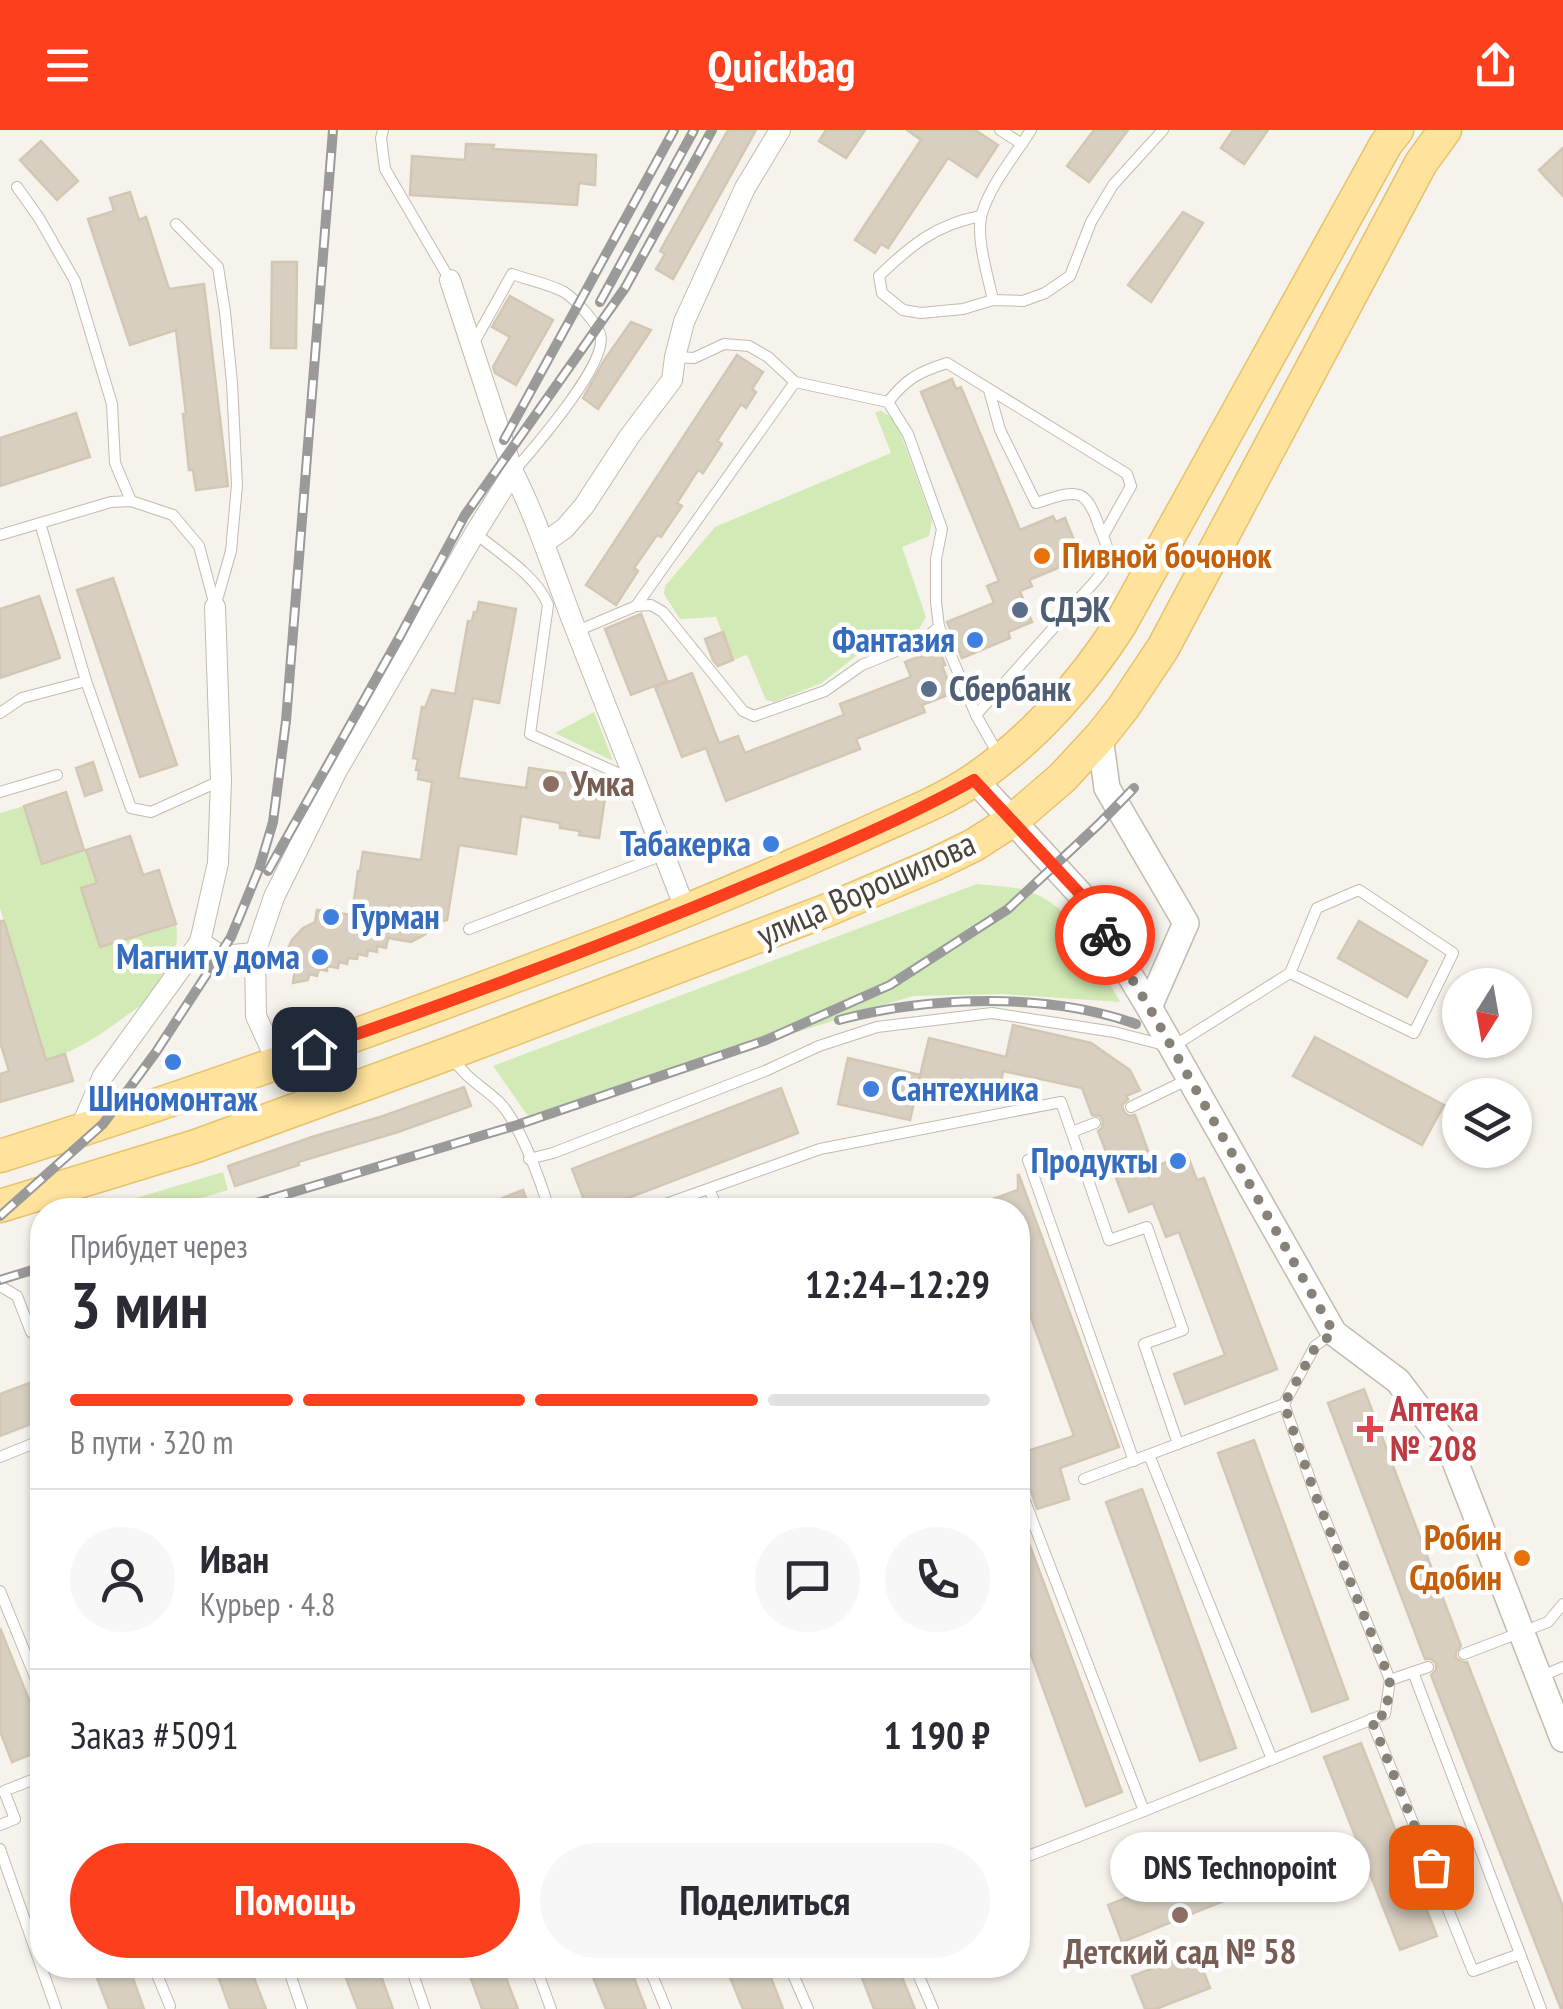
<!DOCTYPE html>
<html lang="ru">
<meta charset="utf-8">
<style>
body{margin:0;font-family:"PT Sans Narrow",sans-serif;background:#f7f7f7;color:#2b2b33;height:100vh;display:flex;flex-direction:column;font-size:38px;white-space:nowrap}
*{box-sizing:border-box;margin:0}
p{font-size:32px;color:#7c7c81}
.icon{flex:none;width:55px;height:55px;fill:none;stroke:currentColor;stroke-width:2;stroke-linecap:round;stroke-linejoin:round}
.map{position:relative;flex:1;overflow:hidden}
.details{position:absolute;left:30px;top:1068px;width:1000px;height:780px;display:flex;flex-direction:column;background:#fff;border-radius:40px;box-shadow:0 2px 8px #0004}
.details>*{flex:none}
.needle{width:65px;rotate:191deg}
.tools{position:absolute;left:1442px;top:838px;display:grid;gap:20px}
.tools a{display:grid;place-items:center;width:90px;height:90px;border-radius:50%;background:#fff;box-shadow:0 2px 8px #0004;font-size:50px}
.pin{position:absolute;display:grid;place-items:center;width:85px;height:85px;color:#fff;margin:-42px;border-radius:20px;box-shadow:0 5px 15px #0006}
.courier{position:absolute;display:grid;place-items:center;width:100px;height:100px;margin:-50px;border:8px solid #fc3f1d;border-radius:50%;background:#fff;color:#222;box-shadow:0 2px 12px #0007}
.bubble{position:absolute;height:70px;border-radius:35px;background:#fff;box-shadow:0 2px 8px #0004;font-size:32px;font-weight:700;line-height:70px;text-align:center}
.summary em{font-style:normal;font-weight:700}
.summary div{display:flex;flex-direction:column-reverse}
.summary{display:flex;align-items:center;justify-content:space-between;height:170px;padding:0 40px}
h1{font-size:65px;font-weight:700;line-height:75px}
.bar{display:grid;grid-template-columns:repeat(4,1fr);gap:15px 10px;align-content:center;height:120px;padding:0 40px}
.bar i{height:12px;border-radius:8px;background:#e1e1e2}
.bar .on{background:#fc3f1d}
.bar p{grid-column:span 4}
.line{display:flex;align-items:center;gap:25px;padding:0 40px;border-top:2px solid #e1e1e2}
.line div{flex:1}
.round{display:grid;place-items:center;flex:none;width:105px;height:105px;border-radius:52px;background:#f7f7f7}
.button{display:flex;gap:20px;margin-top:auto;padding:20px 40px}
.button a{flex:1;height:115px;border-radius:60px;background:#fc3f1d;color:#fff;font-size:40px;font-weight:700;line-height:115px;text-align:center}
.button a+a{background:#f7f7f7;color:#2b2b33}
header{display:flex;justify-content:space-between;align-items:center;height:130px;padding:0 40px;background:#fc3f1d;color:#fff;font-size:45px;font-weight:700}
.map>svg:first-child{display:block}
.green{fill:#d2eab5}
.building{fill:#d8cfc1;stroke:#d3c7b4;stroke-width:2.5}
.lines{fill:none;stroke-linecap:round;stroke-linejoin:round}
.service-casing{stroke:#c2bbae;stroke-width:12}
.minor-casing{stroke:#c2bbae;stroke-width:22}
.tertiary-casing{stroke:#c2bbae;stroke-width:28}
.primary-casing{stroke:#e6c16a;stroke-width:35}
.service{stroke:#fff;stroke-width:10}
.minor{stroke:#fff;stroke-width:20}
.tertiary{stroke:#fff;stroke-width:25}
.primary{stroke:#ffe39c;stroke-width:32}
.rail-casing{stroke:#9a9a9a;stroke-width:10}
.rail{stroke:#fff;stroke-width:6;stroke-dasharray:19;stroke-linecap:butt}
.done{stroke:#878178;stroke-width:10;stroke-dasharray:0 18}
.route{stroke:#fc3f1d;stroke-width:12}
.food-dot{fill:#e8710a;stroke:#fff;stroke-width:4}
.service-dot{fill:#5c6f8a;stroke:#fff;stroke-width:4}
.shop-dot{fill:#3f7fe0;stroke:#fff;stroke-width:4}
.education-dot{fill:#8d6e63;stroke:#fff;stroke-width:4}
.health-dot{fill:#e0444e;stroke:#fff;stroke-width:4}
.labels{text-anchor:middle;stroke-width:9;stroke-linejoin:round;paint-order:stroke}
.food-label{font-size:35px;font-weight:bold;fill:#c56008;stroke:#fff;text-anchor:start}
.service-label{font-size:35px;font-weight:bold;fill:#4e5e75;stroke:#fff;text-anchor:start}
.shop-label{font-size:35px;font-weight:bold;fill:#366cbe;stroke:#fff;text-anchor:end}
.education-label{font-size:35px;font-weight:bold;fill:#785e54;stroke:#fff;text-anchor:start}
.street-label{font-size:35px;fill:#4b4439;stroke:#fff}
.health-label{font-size:35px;font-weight:bold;fill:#be3a42;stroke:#fff;text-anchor:start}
</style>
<header><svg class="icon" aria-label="menu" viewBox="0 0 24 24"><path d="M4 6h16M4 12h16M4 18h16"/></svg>Quickbag<svg class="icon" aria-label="share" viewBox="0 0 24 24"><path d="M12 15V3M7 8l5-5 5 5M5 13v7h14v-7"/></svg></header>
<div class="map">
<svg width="1563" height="1879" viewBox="0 0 1563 1879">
<rect width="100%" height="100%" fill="#f6f3ec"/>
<g class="green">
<polygon points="881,281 891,287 899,299 932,390 929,406 902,417 926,487 919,499 856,526 822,553 774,572 766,570 747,525 733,530 716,487 680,489 664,464 665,456 715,397 891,323 875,282"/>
<polygon points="594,582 613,631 555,603"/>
<path d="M24 676 42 733 86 720 97 753 82 758 100 817 176 794C180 818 170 847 153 866 148 871 140 876 134 880 106 901 80 920 46 930L0 778V683Z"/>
<path d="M977 754C993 756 1010 756 1025 760 1075 775 1096 829 1120 872L1003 864 913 866 528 986 493 936Z"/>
<polygon points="223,1042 228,1060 161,1080 96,1080"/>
</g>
<g class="building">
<polygon points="728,0 756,0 673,149 656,139 665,124 660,121"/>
<polygon points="826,0 865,0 846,28 819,11"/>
<polygon points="907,0 975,0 998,15 977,47 948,28 888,118 881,114 875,123 855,110 921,10"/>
<polygon points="1094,0 1128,0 1089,52 1067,36"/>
<polygon points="1233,0 1268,0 1244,34 1221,18"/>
<polygon points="41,11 78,51 57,70 20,30"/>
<polygon points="466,14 494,15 493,19 596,25 595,55 579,53 577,75 410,65 412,26 465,30"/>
<polygon points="1563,18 1563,66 1539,40"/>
<polygon points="130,62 139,90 146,87 169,159 204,154 228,356 196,360 193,340 189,340 183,284 186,284 176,200 130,215 88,89 114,81 110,68"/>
<polygon points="1183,82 1203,93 1151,172 1128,155"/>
<polygon points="272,132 297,132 296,218 271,218"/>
<polygon points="510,166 553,190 516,255 495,243 493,237 510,207 492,197"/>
<polygon points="631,192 651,200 598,279 583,268 605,229"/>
<polygon points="737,225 763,242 752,259 756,262 746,278 741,274 717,311 722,314 703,343 698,340 677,373 682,376 661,407 657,405 634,438 638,441 616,475 586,455"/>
<polygon points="952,249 956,259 961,257 1020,400 1053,386 1056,392 1065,388 1078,420 1067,424 1070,430 1059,435 1060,437 1029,450 1032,456 1020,461 1032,492 1008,502 1010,508 962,528 947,492 994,473 987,456 999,451 921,262"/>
<polygon points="76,283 90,327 0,356 0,308"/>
<polygon points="113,448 177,635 140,647 77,460"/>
<polygon points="39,466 60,528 0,548 0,479"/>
<polygon points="479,472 516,479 499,573 473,568 458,648 526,658 529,638 572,644 570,655 588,657 587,665 605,668 599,708 579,705 580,701 560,698 560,693 521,686 516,724 459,715 447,790 428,795 426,804 411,812 388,808 386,818 377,816 377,822 368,820 367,826 358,824 357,829 348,828 347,834 339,832 338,838 327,836 327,841 319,839 317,846 309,844 308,850 293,853 297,826 286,823 292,810 303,798 315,792 317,780 352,785 358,741 360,741 363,722 421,730 432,652 418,649 419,640 416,640 418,629 413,628 422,577 425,578 432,560 455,564 468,491 472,491 474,482 477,482"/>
<polygon points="641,484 667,551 631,565 605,499"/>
<polygon points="723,502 733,530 718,536 713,530 705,509"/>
<polygon points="939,519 945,535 942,536 953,563 922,575 925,582 856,609 860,619 726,671 706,618 682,627 655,557 692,543 719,613 738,606 745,623 844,585 840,574 911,547 905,532"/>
<polygon points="93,632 102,660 85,666 76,638"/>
<polygon points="66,662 84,720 42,734 24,676"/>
<polygon points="130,706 143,745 159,740 176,794 100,817 81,758 97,753 86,720"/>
<polygon points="0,791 4,791 46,930 65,924 73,951 0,972 0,944 9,941 0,912"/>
<polygon points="1359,791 1427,831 1407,867 1338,828"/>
<polygon points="1013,895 1091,913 1130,940 1140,960 1126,966 1128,969 1122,975 1124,982 1129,986 1135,985 1154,1037 1187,1024 1197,1050 1204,1048 1277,1239 1185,1274 1174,1244 1225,1225 1179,1102 1166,1107 1153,1073 1129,1082 1098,1001 1102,998 1103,991 1100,986 1092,985 1082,958 1003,941 998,971 918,954 929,908 1006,927"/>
<polygon points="1315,907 1444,975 1422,1015 1293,946"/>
<polygon points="848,928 920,945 910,990 838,974"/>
<polygon points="464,957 471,976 398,1002 298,1032 299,1035 235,1056 228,1036 312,1007 383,986"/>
<polygon points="781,958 798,1003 597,1080 588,1080 572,1039"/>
<polygon points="1018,1045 1019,1045 1119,1317 1060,1338 1069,1369 1037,1379 1018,1324 1074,1306 1018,1152 1018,1080 968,1080 968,1078 1018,1060"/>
<polygon points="523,1060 530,1080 475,1080 475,1079"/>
<polygon points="42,1248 42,1290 0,1306 0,1264"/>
<polygon points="1364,1259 1461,1516 1456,1522 1456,1528 1462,1532 1467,1532 1563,1777 1563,1879 1561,1879 1431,1545 1436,1540 1436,1533 1431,1529 1425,1529 1328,1273"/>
<polygon points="1254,1310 1348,1569 1312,1582 1218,1323"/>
<polygon points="1142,1359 1236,1618 1200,1631 1106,1372"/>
<polygon points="1018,1384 1122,1662 1086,1676 1018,1489"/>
<polygon points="0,1498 42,1602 42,1620 12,1632 0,1601"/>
<polygon points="1361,1613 1437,1806 1400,1820 1324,1627"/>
<polygon points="1249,1720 1263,1755 1122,1812 1108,1775"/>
<polygon points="1196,1822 1210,1858 1156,1879 1145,1879 1132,1846"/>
<polygon points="92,1835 128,1835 144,1879 109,1879"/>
<polygon points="214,1835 249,1835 266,1879 230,1879"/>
<polygon points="341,1835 377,1835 393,1879 358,1879"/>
<polygon points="466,1835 501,1835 518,1879 482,1879"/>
<polygon points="588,1835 629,1835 646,1879 606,1879"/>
<polygon points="725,1835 766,1835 783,1879 743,1879"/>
<polygon points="857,1835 897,1835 915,1879 874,1879"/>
</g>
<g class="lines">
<g class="service-casing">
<g id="service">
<polyline points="383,0 381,8 385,39 450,150"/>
<polyline points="1000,0 1022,14"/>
<polyline points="17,57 39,88 75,151 112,274 115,333 131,371"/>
<path d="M981 86C937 94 911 115 879 146L882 163 903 180 921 183 963 179 993 170 1023 171 1045 163 1070 146 1091 92 1113 55 1163 0"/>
<polyline points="176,94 218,137 225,182 232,253 237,355 231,421 215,477"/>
<path d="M993 170C988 146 975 106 982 83 992 52 1014 27 1031 0"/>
<path d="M472 216 512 144C528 150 550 154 564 162 574 168 597 193 600 204 610 231 533 319 514 341"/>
<polyline points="676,227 694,228 724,214 749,216 768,227 795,252 888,272 908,304 942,399 936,429 936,472 939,497 976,585 998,624"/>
<path d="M989 260 1000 300 1036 373C1078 360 1085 355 1100 399 1104 409 1110 420 1108 430 1105 443 1088 458 1080 468"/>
<path d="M888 272C907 248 919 242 947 233L1127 344 1131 356 1103 406"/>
<path d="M475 403C498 422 538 447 548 475L530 604 631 649"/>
<polyline points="0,405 111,372 131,371 173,385 199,416 215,476"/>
<polyline points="636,476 795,252"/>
<polyline points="577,501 636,476 651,475 663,482 743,581 754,586 825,561 862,535 923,510 939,497"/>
<polyline points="86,551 131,678 151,682 220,651"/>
<polyline points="0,583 22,568 86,551 40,393"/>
<polyline points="976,585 1080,468 1116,492"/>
<polyline points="0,662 57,645"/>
<polyline points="469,799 663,725"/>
<path d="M453 928C466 949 482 956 499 972 519 992 541 1051 549 1080"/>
<polyline points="1131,977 1189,949"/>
<polyline points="1072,1002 1095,993"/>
<polyline points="529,1029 553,1023 765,941 819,916 877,897 992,883 1114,902 1172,917 1290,843 1317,778 1359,760 1453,823 1414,903 1290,843"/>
<polyline points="1028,1030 1134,1331"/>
<polyline points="709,1059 718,1080"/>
<polyline points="649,1080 820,1019 1061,972 1109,1110 1147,1097 1183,1200 1144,1214 1178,1314"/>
<polyline points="0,1156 17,1166 31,1202 42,1203"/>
<polyline points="1284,1274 1315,1364 1390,1550"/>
<polyline points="1149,1325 1272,1629"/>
<polyline points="0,1327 42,1310"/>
<polyline points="1084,1349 1284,1274 1315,1216 1333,1203"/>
<polyline points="1018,1353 1144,1681 1018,1730"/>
<polyline points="0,1461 42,1564"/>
<polyline points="1464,1524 1548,1492 1563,1474"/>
<polyline points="1413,1542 1541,1879"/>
<polyline points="1539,1547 1563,1537"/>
<polyline points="1371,1589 1473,1841 1520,1824"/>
<polyline points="1144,1681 1385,1584 1390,1550 1428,1537"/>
<polyline points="0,1695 15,1689 4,1661 42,1646"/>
<polyline points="0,1719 56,1879"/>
<polyline points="153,1835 170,1876"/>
<polyline points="287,1835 302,1879"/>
<polyline points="410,1835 425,1879"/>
<polyline points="535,1835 551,1879"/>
<polyline points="648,1835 666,1879"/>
<polyline points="789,1835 808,1879"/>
<polyline points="914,1835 933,1879"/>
</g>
</g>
<g class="minor-casing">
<g id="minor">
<path d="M513 342C539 393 555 447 576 500 613 594 650 687 686 781"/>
<polyline points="544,413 565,398 584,376 629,307 672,250 675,227 684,192 745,58 780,0"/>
<polyline points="200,812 221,826 255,823"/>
<polyline points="277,932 256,886 255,823 274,767 336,642 475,403 513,342 450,150"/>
<polyline points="79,1002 103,946 200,812 218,733 221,651 215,477"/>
</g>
</g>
<g class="tertiary-casing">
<g id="tertiary">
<polyline points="1100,607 1107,658 1186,793 1149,877"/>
<polyline points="974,649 1082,766 1149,877 1334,1203 1398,1251 1451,1321 1563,1609"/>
</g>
</g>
<g class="primary-casing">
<g id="primary">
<path d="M0 1026C210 960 416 884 622 806 702 775 781 741 860 706 898 688 940 673 975 649 1033 609 1083 553 1120 495L1386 14 1397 0"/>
<polyline points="0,1076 196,1016 450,923 825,781 933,735 974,715 1013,690 1062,648 1100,607 1123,578 1163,518 1421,33 1445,0"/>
</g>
</g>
<use href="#service" class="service"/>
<use href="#minor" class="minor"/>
<use href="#tertiary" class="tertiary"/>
<use href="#primary" class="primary"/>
<g class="rail-casing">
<g id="rail">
<polyline points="600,172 694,0"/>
<polyline points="504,310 674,0"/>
<polyline points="268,741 399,508 465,385 625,158 712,0"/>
<path d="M839 890C929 866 1047 862 1136 894"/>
<polyline points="233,1080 517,995 766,910 890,855 1008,779 1099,694 1134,658"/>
<polyline points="0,1086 103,994 156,922 231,807 259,739 273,692 286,591 333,0"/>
<polyline points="0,1150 42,1137"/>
</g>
</g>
<use href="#rail" class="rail"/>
</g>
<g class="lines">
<polyline class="done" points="1105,805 1149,877 1334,1203 1316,1216 1284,1274 1315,1364 1390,1550 1386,1584 1371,1589 1431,1737"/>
<path class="route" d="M314 919C462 868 610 813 754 752 828 721 904 689 974 650L1082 766 1105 805"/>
</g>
<g class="food-dot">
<circle cx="1042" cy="426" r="10"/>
<circle cx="1522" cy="1428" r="10"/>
</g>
<g class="service-dot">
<circle cx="1020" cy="480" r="10"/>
<circle cx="929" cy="559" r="10"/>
</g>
<g class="shop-dot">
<circle cx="975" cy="510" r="10"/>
<circle cx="771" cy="714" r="10"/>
<circle cx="331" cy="787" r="10"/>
<circle cx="320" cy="827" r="10"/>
<circle cx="173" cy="932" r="10"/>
<circle cx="871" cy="959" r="10"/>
<circle cx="1178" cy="1031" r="10"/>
</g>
<g class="education-dot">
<circle cx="551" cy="654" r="10"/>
<circle cx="1180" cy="1785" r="10"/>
</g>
<path class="health-dot" d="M1365 1284h10v10h10v10h-10v10h-10v-10h-10v-10h10z"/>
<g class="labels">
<g class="food-label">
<text x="1062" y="438">Пивной бочонок</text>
<text x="1502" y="1420" text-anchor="end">Робин<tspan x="1502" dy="40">Сдобин</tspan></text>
</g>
<g class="service-label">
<text x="1040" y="492">СДЭК</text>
<text x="949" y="571">Сбербанк</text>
</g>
<g class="shop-label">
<text x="955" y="522">Фантазия</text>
<text x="751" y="726">Табакерка</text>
<text x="351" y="799" text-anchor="start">Гурман</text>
<text x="300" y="839">Магнит у дома</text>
<text x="891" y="971" text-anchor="start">Сантехника</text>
<text x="173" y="981" text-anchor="middle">Шиномонтаж</text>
<text x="1158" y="1043">Продукты</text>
</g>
<g class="education-label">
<text x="571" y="666">Умка</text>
<text x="1180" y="1834" text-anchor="middle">Детский сад № 58</text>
</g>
<g class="street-label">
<text transform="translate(866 759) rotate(-24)" y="12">улица Ворошилова</text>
</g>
<g class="health-label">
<text x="1390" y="1291">Аптека<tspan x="1390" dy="40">№ 208</tspan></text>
</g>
</g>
</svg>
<div class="tools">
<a><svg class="needle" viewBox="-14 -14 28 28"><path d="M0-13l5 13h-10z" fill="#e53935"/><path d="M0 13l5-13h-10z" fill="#7c7c81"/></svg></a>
<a><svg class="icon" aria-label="layers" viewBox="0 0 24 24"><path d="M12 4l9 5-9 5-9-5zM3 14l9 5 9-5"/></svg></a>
</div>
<div class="pin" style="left:1431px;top:1737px;background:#ea580c"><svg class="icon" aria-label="bag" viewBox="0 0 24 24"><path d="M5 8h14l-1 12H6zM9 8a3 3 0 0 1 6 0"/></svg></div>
<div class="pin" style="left:314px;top:919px;background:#1f2937"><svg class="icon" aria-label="home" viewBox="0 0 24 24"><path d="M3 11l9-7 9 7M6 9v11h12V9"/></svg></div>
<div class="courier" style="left:1105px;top:805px"><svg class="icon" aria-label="bike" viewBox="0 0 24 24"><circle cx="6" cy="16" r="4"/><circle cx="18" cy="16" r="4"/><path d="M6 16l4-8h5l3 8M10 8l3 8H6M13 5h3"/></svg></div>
<div class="bubble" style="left:1110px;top:1702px;width:260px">DNS Technopoint</div>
<section class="details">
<div class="summary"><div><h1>3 мин</h1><p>Прибудет через</p></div><em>12:24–12:29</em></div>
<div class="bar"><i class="on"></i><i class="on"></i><i class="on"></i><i></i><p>В пути · 320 m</p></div>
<div class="line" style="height:180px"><a class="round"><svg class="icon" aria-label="person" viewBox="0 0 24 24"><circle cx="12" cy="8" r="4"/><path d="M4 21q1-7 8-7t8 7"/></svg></a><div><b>Иван</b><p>Курьер · 4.8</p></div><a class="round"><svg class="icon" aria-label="chat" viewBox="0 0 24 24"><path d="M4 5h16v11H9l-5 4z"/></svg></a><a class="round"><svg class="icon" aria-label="phone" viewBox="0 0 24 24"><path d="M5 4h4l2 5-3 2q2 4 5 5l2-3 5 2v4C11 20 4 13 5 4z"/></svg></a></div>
<div class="line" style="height:130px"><div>Заказ #5091</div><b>1 190 ₽</b></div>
<div class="button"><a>Помощь</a><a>Поделиться</a></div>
</section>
</div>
